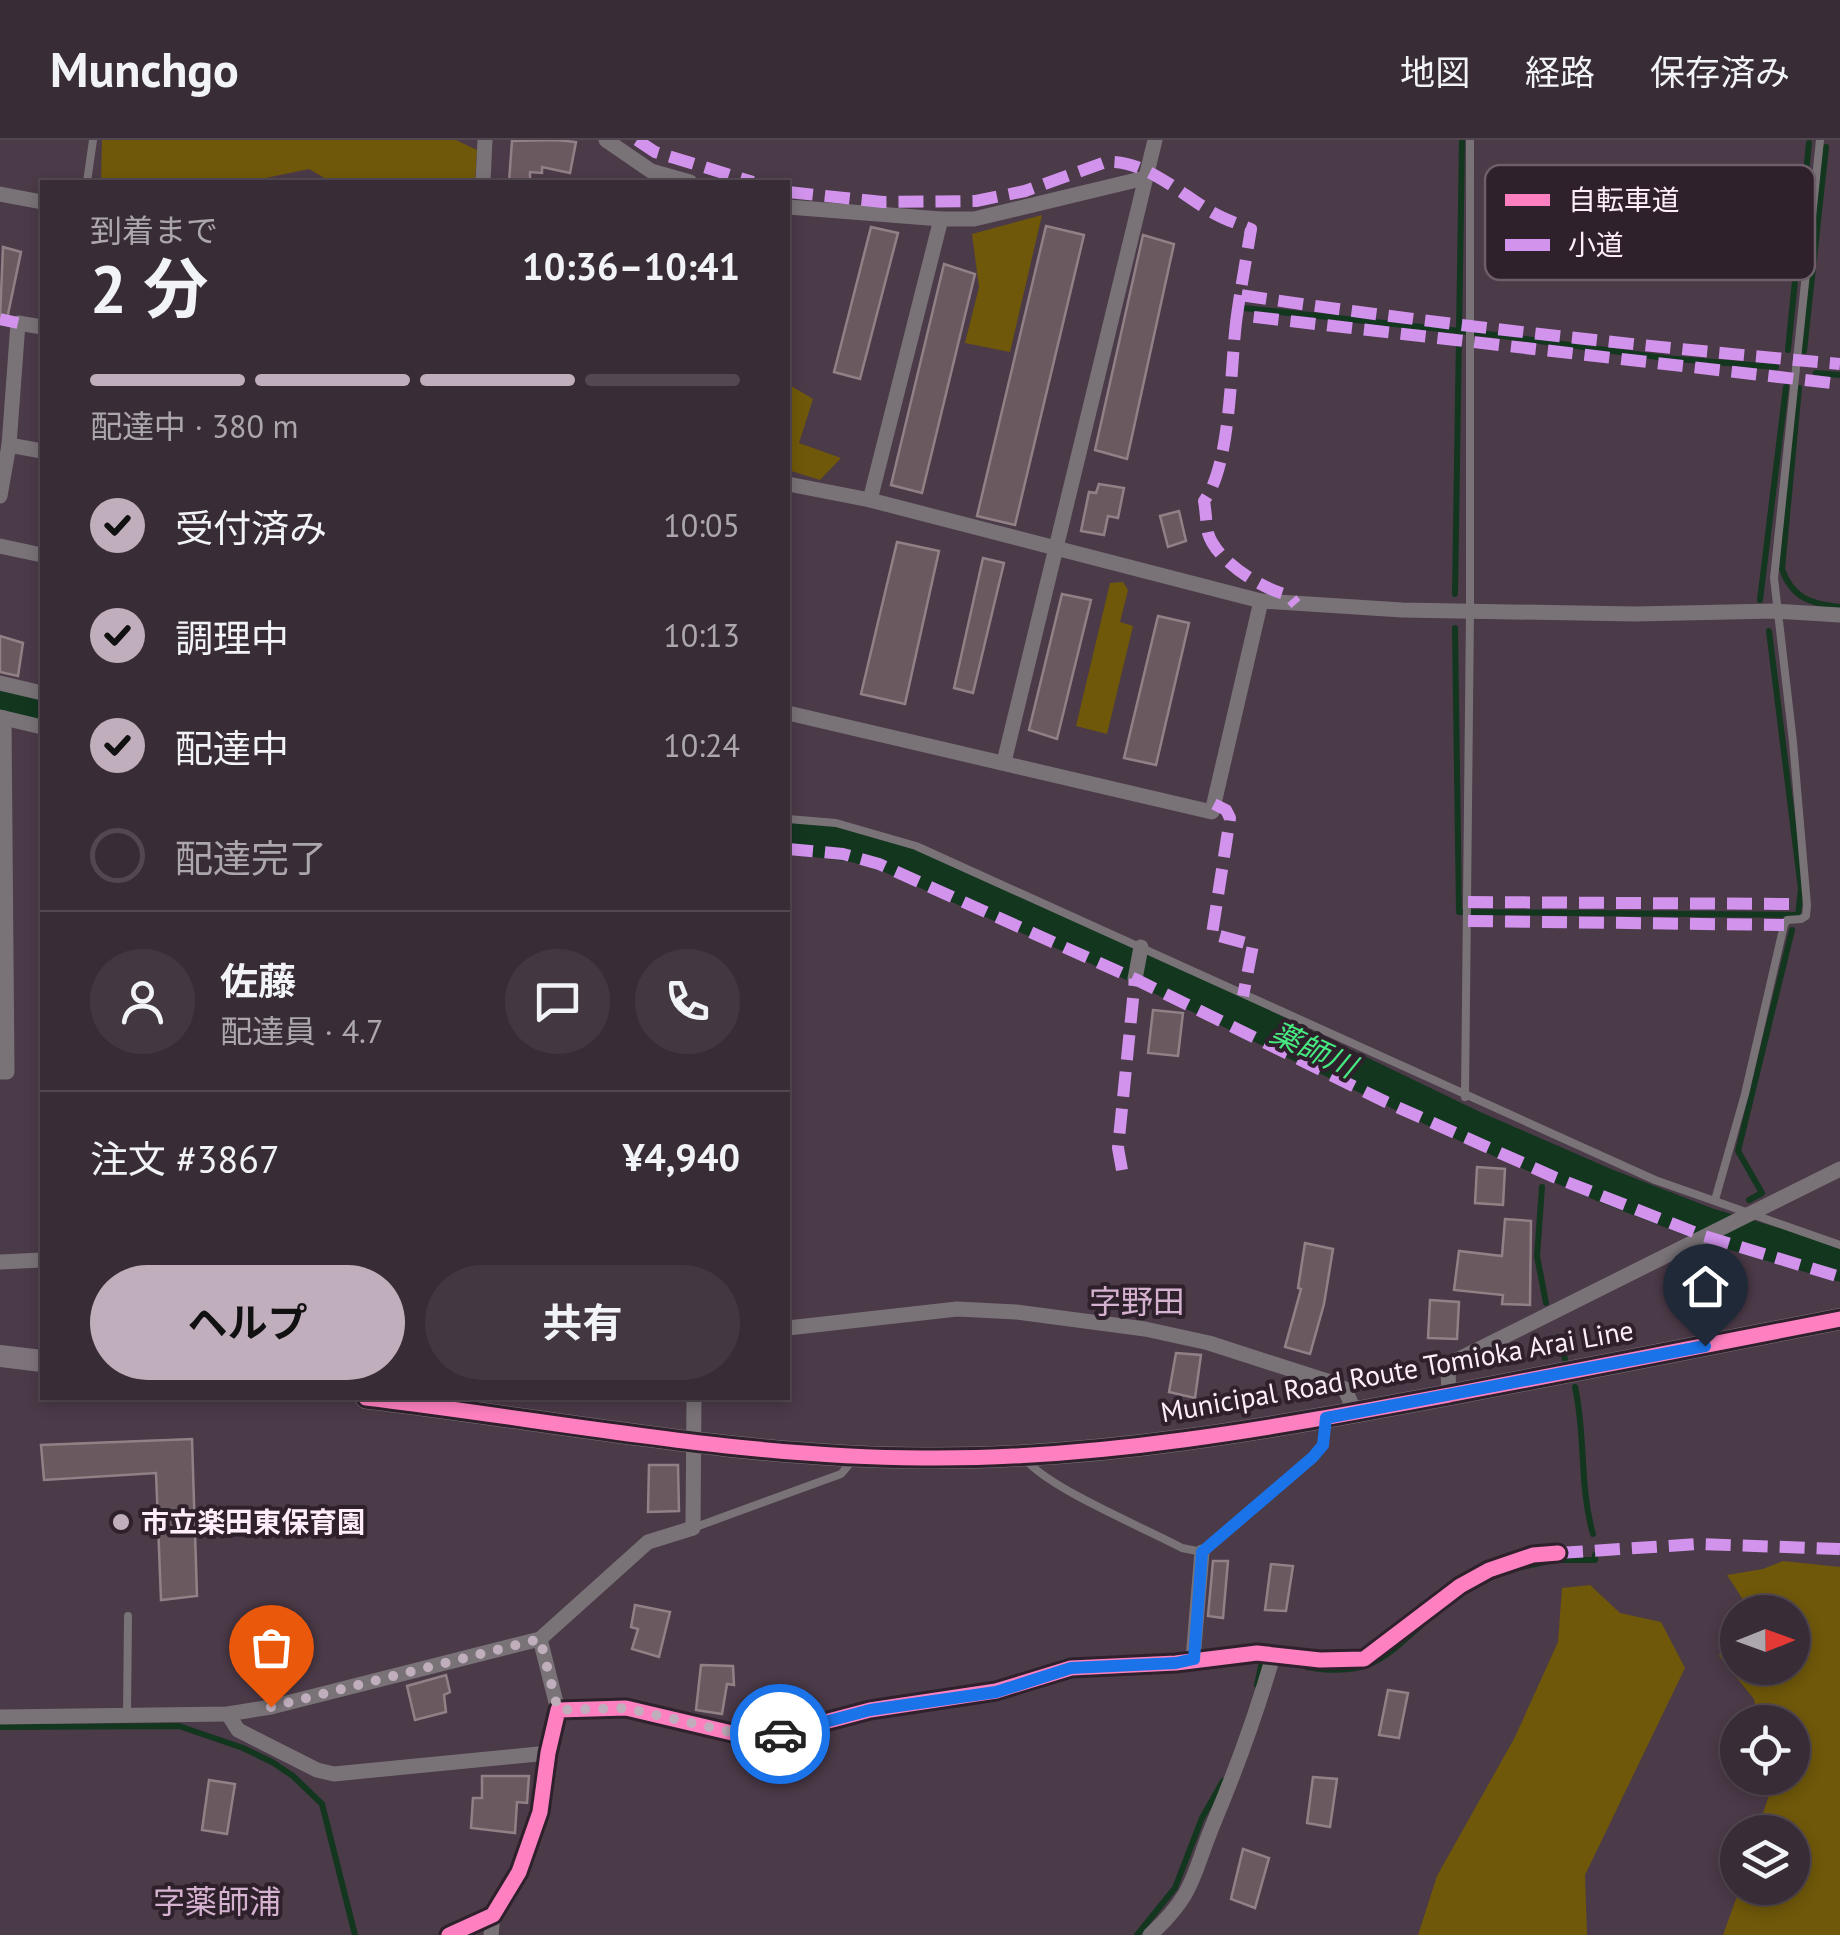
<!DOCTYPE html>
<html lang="ja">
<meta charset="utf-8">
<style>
body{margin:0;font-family:"PT Sans","Noto Sans JP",sans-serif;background:#433842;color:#f1f3f6;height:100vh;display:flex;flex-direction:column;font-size:38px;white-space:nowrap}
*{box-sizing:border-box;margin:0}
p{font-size:32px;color:#aba7ad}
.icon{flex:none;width:55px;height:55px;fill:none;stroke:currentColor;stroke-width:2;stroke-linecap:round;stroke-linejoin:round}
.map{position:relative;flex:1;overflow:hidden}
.side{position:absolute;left:40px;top:40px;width:750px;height:1220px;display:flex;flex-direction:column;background:#382c36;border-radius:0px;box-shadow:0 5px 15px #0003,0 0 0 2px #524851}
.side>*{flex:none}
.needle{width:65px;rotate:89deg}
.tools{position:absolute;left:1720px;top:1455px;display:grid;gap:20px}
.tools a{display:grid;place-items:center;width:90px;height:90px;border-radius:50%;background:#382c36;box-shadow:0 5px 15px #0003,0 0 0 2px #524851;font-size:50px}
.pin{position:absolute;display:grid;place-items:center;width:85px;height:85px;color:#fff;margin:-102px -42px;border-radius:50% 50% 50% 0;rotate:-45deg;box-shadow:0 0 10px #0007}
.pin .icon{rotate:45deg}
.courier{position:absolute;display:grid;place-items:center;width:100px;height:100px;margin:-50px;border:8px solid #1a73e8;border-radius:50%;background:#fff;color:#222;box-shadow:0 2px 12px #0007}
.summary em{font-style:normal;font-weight:700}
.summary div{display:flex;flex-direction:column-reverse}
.summary{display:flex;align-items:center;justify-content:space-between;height:170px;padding:0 50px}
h1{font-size:65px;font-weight:700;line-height:75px}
.bar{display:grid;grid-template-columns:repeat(4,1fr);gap:15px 10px;align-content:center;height:120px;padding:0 50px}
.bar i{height:12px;border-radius:8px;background:#524851}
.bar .selected{background:#c0aebd}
.bar p{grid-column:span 4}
.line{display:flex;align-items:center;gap:25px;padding:0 50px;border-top:2px solid #524851}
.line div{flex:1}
.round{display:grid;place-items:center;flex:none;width:105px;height:105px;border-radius:52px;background:#433842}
ol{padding:0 50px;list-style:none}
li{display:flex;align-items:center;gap:30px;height:110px}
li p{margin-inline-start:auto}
li .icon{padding:10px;border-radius:50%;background:#c0aebd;color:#111;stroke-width:4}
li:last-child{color:#aba7ad}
li i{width:55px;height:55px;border:5px solid #524851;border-radius:50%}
.primary-button{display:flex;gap:20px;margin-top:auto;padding:20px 50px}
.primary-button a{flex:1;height:115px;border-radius:60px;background:#c0aebd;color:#111;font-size:40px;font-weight:700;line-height:115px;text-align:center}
.primary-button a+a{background:#433842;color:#f1f3f6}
header{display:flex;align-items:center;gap:60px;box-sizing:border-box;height:140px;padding:0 50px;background:#382c36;border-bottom:2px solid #524851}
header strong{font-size:48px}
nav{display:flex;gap:55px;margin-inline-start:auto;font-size:35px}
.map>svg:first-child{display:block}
.green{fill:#6f580a}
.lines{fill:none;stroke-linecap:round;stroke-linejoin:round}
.stream{stroke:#13361f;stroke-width:6}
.river{stroke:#13361f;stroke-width:35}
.building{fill:#6a5a5f;stroke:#918186;stroke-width:2.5}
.lane{stroke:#797378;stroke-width:8}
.street{stroke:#797378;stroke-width:15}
.secondary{stroke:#7d747b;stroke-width:22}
.quiet{stroke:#d193ec;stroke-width:12;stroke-dasharray:25 12;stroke-linecap:butt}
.cycleway-casing{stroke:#2e212c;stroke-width:21}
.cycleway{stroke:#ff80c0;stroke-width:15}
.done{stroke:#c0aebd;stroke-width:10;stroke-dasharray:0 18}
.route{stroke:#1a73e8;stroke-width:12}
.poi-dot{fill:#c0aebd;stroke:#2e212c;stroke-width:4}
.labels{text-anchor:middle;stroke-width:8;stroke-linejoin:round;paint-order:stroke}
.street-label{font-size:28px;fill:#ffedfc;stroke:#2e212c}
.poi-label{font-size:28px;font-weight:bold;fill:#ffedfc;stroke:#2e212c;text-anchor:start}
.water-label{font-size:30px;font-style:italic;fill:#46ea81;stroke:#2e212c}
.quarter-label{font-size:32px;fill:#d5b2d0;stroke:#2e212c}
.key{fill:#2e212c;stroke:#6d5e6a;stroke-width:2.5}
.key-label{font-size:28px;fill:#ffedfc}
</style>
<header>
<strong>Munchgo</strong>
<nav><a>地図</a><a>経路</a><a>保存済み</a></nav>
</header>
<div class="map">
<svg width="1840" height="1795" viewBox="0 0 1840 1795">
<rect width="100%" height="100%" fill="#4b3a48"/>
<g class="green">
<polygon points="102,0 456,0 477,10 475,42 331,42 309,29 256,40 218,38 217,42 101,42"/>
<polygon points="1042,75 1010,212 965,203 979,147 972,94"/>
<polygon points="788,244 813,259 799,303 841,318 820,340 788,330"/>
<polygon points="1123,442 1128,450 1120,482 1133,486 1107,594 1076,586 1110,443"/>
<polygon points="1783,1421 1840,1427 1840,1795 1723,1795 1740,1748 1792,1748 1792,1692 1757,1692 1770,1652 1760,1638 1792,1638 1792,1582 1759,1582 1754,1559 1719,1516 1737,1491 1738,1528 1792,1528 1792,1472 1751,1472 1727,1435 1763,1429"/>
<polygon points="1590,1445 1620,1473 1661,1482 1685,1528 1585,1735 1587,1795 1418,1795 1437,1736 1515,1597 1558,1502 1562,1448"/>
</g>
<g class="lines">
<g class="stream">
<polyline points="1243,168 1488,194 1665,218 1776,227"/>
<polyline points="1788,210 1809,3"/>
<polyline points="1804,211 1826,7"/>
<polyline points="1816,233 1840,235"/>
<path d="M1799 248 1782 429C1792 458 1811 464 1840 467"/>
<polyline points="1455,454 1462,0"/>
<polyline points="1760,460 1786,247"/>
<polyline points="1455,488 1459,772 1798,775"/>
<polyline points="1769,491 1801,749 1798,775"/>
<polyline points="1548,1028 1552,1020"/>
<polyline points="1542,1047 1537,1116 1546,1163"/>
<polyline points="1749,1060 1762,1053 1738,1011 1792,790"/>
<polyline points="1707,1085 1715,1080"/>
<polyline points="1558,1197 1565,1219"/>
<path d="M1575 1247C1586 1296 1579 1345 1593 1394"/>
<polyline points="1516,1428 1554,1420 1595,1420 1595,1415"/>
<path d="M1307 1527C1370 1538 1384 1518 1428 1479"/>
<polyline points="1257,1545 1262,1522"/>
<polyline points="0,1587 179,1586 243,1608 272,1622 293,1636 322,1664 355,1795"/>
<polyline points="1137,1795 1175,1748 1202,1678 1223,1641"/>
</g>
<g class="river">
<polyline points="0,561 42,572"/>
<polyline points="788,696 856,705 889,715 1121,818 1471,987 1604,1045 1707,1085 1840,1124"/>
</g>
</g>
<g class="building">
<polygon points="555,0 576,2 570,33 542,27 542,33 530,32 530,42 509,42 512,1"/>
<polygon points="1046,86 1084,95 1015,385 977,376"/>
<polygon points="871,87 898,93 860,239 834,232"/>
<polygon points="1143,95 1174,104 1127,319 1095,310"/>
<polygon points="3,107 21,112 7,179 0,178"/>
<polygon points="944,124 975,134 922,353 891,345"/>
<polygon points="1099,344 1124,348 1118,378 1108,376 1104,395 1081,391 1089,352 1096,353"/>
<polygon points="1179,371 1186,401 1168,407 1160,376"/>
<polygon points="897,402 939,411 905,564 861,554"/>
<polygon points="983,418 1004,423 973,553 954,548"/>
<polygon points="1062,454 1091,460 1057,599 1029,590"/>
<polygon points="1158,476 1189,483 1156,625 1124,618"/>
<polygon points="0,496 23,503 18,536 0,532"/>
<polygon points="1153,870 1183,873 1178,916 1148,913"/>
<polygon points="1477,1027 1505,1029 1503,1065 1475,1063"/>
<polygon points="1505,1079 1531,1081 1530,1165 1502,1164 1503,1155 1454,1150 1459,1111 1502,1116"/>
<polygon points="1305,1103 1333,1109 1324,1164 1310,1214 1285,1207 1301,1149 1298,1148"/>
<polygon points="1430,1160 1459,1162 1457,1199 1428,1198"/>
<polygon points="1176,1213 1201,1215 1195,1258 1169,1252"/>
<polygon points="192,1299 197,1456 161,1460 156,1333 44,1340 41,1305"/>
<polygon points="649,1325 678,1325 679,1371 648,1372"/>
<polygon points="1213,1421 1228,1421 1223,1478 1208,1476"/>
<polygon points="1271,1424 1293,1426 1286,1471 1265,1470"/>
<polygon points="635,1465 670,1472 659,1517 632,1509 638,1489 631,1487"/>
<polygon points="701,1525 733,1526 734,1545 727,1544 722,1574 696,1570"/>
<polygon points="446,1535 450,1552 444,1555 446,1572 415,1580 407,1546"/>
<polygon points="1388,1550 1408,1553 1399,1598 1379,1595"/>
<polygon points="482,1636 529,1636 527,1663 517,1662 515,1693 471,1688 473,1658 482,1658"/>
<polygon points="1313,1637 1337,1639 1330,1687 1307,1683"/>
<polygon points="209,1640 235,1644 227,1694 202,1690"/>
<polygon points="1243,1709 1269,1718 1255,1768 1231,1759"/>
</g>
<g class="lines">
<g class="lane">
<polyline points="87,42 93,0"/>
<polyline points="788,679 836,683 916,706 1655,1040 1840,1105"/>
<polyline points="1465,957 1470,471 1470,0"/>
<polyline points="1715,1060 1745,954 1784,785 1787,780 1801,779 1806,776 1807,765 1793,602 1774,438 1820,0"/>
<path d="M1026 1320C1052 1350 1143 1387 1182 1408L1202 1412 1313 1317 1323 1305 1327 1283"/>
<polyline points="693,1388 841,1334 853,1320"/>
<polyline points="127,1575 128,1476"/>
</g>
<g class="street">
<polyline points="606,0 651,31 690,42"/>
<polyline points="483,42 485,0"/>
<polyline points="0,54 42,62"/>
<polyline points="788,67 941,79 974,79 1145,38"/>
<polyline points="9,305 42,311"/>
<polyline points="788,344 870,360 1261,461 1402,470 1635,474 1775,471 1840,475"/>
<polyline points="0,356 9,305 18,183 42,187"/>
<polyline points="870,360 941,79"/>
<polyline points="0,406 42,415"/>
<polyline points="0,543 42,553"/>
<polyline points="788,573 1212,672 1261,461"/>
<polyline points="0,577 42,587"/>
<polyline points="1004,622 1155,0"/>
<polyline points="1135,839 1141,807"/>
<polyline points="0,932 7,932 4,578"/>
<polyline points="0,1122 42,1120"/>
<polyline points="788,1188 957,1169 1016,1172 1145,1189 1209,1203 1330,1242 1345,1249 1355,1273"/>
<polyline points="1449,1255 1448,1231 1455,1221 1840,1029"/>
<polyline points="540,1499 558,1570"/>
<polyline points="1193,1519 1202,1412"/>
<polyline points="228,1574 238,1590 317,1630 334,1634 548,1613"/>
<polyline points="0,1577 228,1574 271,1567 540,1499 648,1402 693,1388 694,1258"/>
<polyline points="449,1795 493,1775 519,1732 540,1672 548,1613 558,1570 626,1568 749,1597 772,1596 870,1570 996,1551 1071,1528 1176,1523 1257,1513 1320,1520 1364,1519 1460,1446 1489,1430 1533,1415 1558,1413"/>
<polyline points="491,1795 493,1775"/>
<path d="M1150 1795C1196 1753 1192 1735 1214 1682 1238 1625 1257 1572 1274 1513"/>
</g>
<g class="secondary">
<polyline points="0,1216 42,1221"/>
<path d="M366 1258C551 1280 735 1317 922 1318 1102 1320 1277 1287 1454 1254 1583 1229 1711 1205 1840 1179"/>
</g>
<g class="quiet">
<polyline points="637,0 655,12 753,42"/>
<path d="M788 52 883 62 976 61 1025 51 1106 22C1144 20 1176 50 1207 69 1220 78 1236 83 1251 89L1240 155C1439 185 1640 206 1840 224"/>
<polyline points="1240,155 1237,175 1840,244"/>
<path d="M1237 175C1230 223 1232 324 1204 361 1206 372 1206 383 1208 393 1216 421 1262 449 1288 455L1296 464"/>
<polyline points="0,179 18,183"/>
<polyline points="1214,664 1226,670 1230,678 1212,794 1253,805 1243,856"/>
<polyline points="788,709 843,714 879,724 1135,839 1386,962 1554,1037 1704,1096 1840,1137"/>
<polyline points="1468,762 1789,764"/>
<polyline points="1468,781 1784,785"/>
<polyline points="1122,1030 1118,1008 1135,839"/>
<polyline points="1558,1413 1699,1404 1840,1409"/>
</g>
<g class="cycleway-casing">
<g id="cycleway">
<path d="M366 1258C551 1280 735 1317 922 1318 1102 1320 1277 1287 1454 1254 1583 1229 1711 1205 1840 1179"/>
<polyline points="449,1795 493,1775 519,1732 540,1672 548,1613 558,1570 626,1568 749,1597 772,1596 870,1570 996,1551 1071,1528 1176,1523 1257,1513 1320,1520 1364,1519 1460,1446 1489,1430 1533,1415 1558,1413"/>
</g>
</g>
<use href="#cycleway" class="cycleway"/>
</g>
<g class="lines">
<polyline class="done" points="271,1567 540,1499 558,1570 626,1568 748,1596 780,1594"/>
<polyline class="route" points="780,1594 870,1570 996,1552 1071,1528 1176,1523 1194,1519 1202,1412 1313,1317 1323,1305 1326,1278 1705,1206"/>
</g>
<circle class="poi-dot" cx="121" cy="1382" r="10"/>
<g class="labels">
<g class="street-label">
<text transform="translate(1397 1231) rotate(-10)" y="10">Municipal Road Route Tomioka Arai Line</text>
</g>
<g class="poi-label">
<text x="141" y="1392">市立楽田東保育園</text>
</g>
<g class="water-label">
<text transform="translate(1313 910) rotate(25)" y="10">薬師川</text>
</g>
<g class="quarter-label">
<text x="1137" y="1173">字野田</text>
<text x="217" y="1773">字薬師浦</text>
</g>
</g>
<rect x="1485" y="25" width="330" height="115" rx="15" class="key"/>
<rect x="1505" y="54" width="45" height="12" fill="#ff80c0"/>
<rect x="1505" y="99" width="45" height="12" fill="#d193ec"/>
<g class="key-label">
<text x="1568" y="70">自転車道</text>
<text x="1568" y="115">小道</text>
</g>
</svg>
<div class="tools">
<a><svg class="needle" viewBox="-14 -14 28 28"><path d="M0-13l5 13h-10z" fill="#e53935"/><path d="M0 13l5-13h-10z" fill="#aba7ad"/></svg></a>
<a><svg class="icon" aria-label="locate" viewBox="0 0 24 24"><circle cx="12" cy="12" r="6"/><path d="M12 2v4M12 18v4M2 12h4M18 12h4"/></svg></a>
<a><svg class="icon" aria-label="layers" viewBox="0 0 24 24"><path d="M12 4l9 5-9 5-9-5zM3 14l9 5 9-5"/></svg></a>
</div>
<div class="pin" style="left:271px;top:1567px;background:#ea580c"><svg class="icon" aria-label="bag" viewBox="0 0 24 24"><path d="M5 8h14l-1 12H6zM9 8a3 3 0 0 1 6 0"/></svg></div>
<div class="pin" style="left:1705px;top:1206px;background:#1f2937"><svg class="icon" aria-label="home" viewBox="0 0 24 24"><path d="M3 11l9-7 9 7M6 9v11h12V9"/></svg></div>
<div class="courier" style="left:780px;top:1594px"><svg class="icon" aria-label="car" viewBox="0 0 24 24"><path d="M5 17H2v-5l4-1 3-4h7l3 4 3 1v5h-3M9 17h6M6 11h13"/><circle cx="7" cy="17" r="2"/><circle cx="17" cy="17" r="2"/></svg></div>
<section class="side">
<div class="summary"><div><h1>2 分</h1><p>到着まで</p></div><em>10:36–10:41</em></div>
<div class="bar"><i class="selected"></i><i class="selected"></i><i class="selected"></i><i></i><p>配達中 · 380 m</p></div>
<ol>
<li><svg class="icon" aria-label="check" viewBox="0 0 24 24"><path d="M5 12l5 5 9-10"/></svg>受付済み<p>10:05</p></li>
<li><svg class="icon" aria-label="check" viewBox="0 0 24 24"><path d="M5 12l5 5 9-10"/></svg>調理中<p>10:13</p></li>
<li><svg class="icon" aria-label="check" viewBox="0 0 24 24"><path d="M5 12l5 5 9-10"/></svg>配達中<p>10:24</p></li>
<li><i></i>配達完了</li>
</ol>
<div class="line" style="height:180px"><a class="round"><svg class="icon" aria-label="person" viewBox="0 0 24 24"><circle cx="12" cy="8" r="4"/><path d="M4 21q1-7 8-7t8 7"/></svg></a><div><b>佐藤</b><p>配達員 · 4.7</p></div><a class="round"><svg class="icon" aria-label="chat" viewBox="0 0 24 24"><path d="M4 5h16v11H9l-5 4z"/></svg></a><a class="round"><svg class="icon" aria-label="phone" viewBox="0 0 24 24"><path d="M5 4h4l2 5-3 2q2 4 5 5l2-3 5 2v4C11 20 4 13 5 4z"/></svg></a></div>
<div class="line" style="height:130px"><div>注文 #3867</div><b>¥4,940</b></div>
<div class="primary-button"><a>ヘルプ</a><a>共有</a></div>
</section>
</div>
